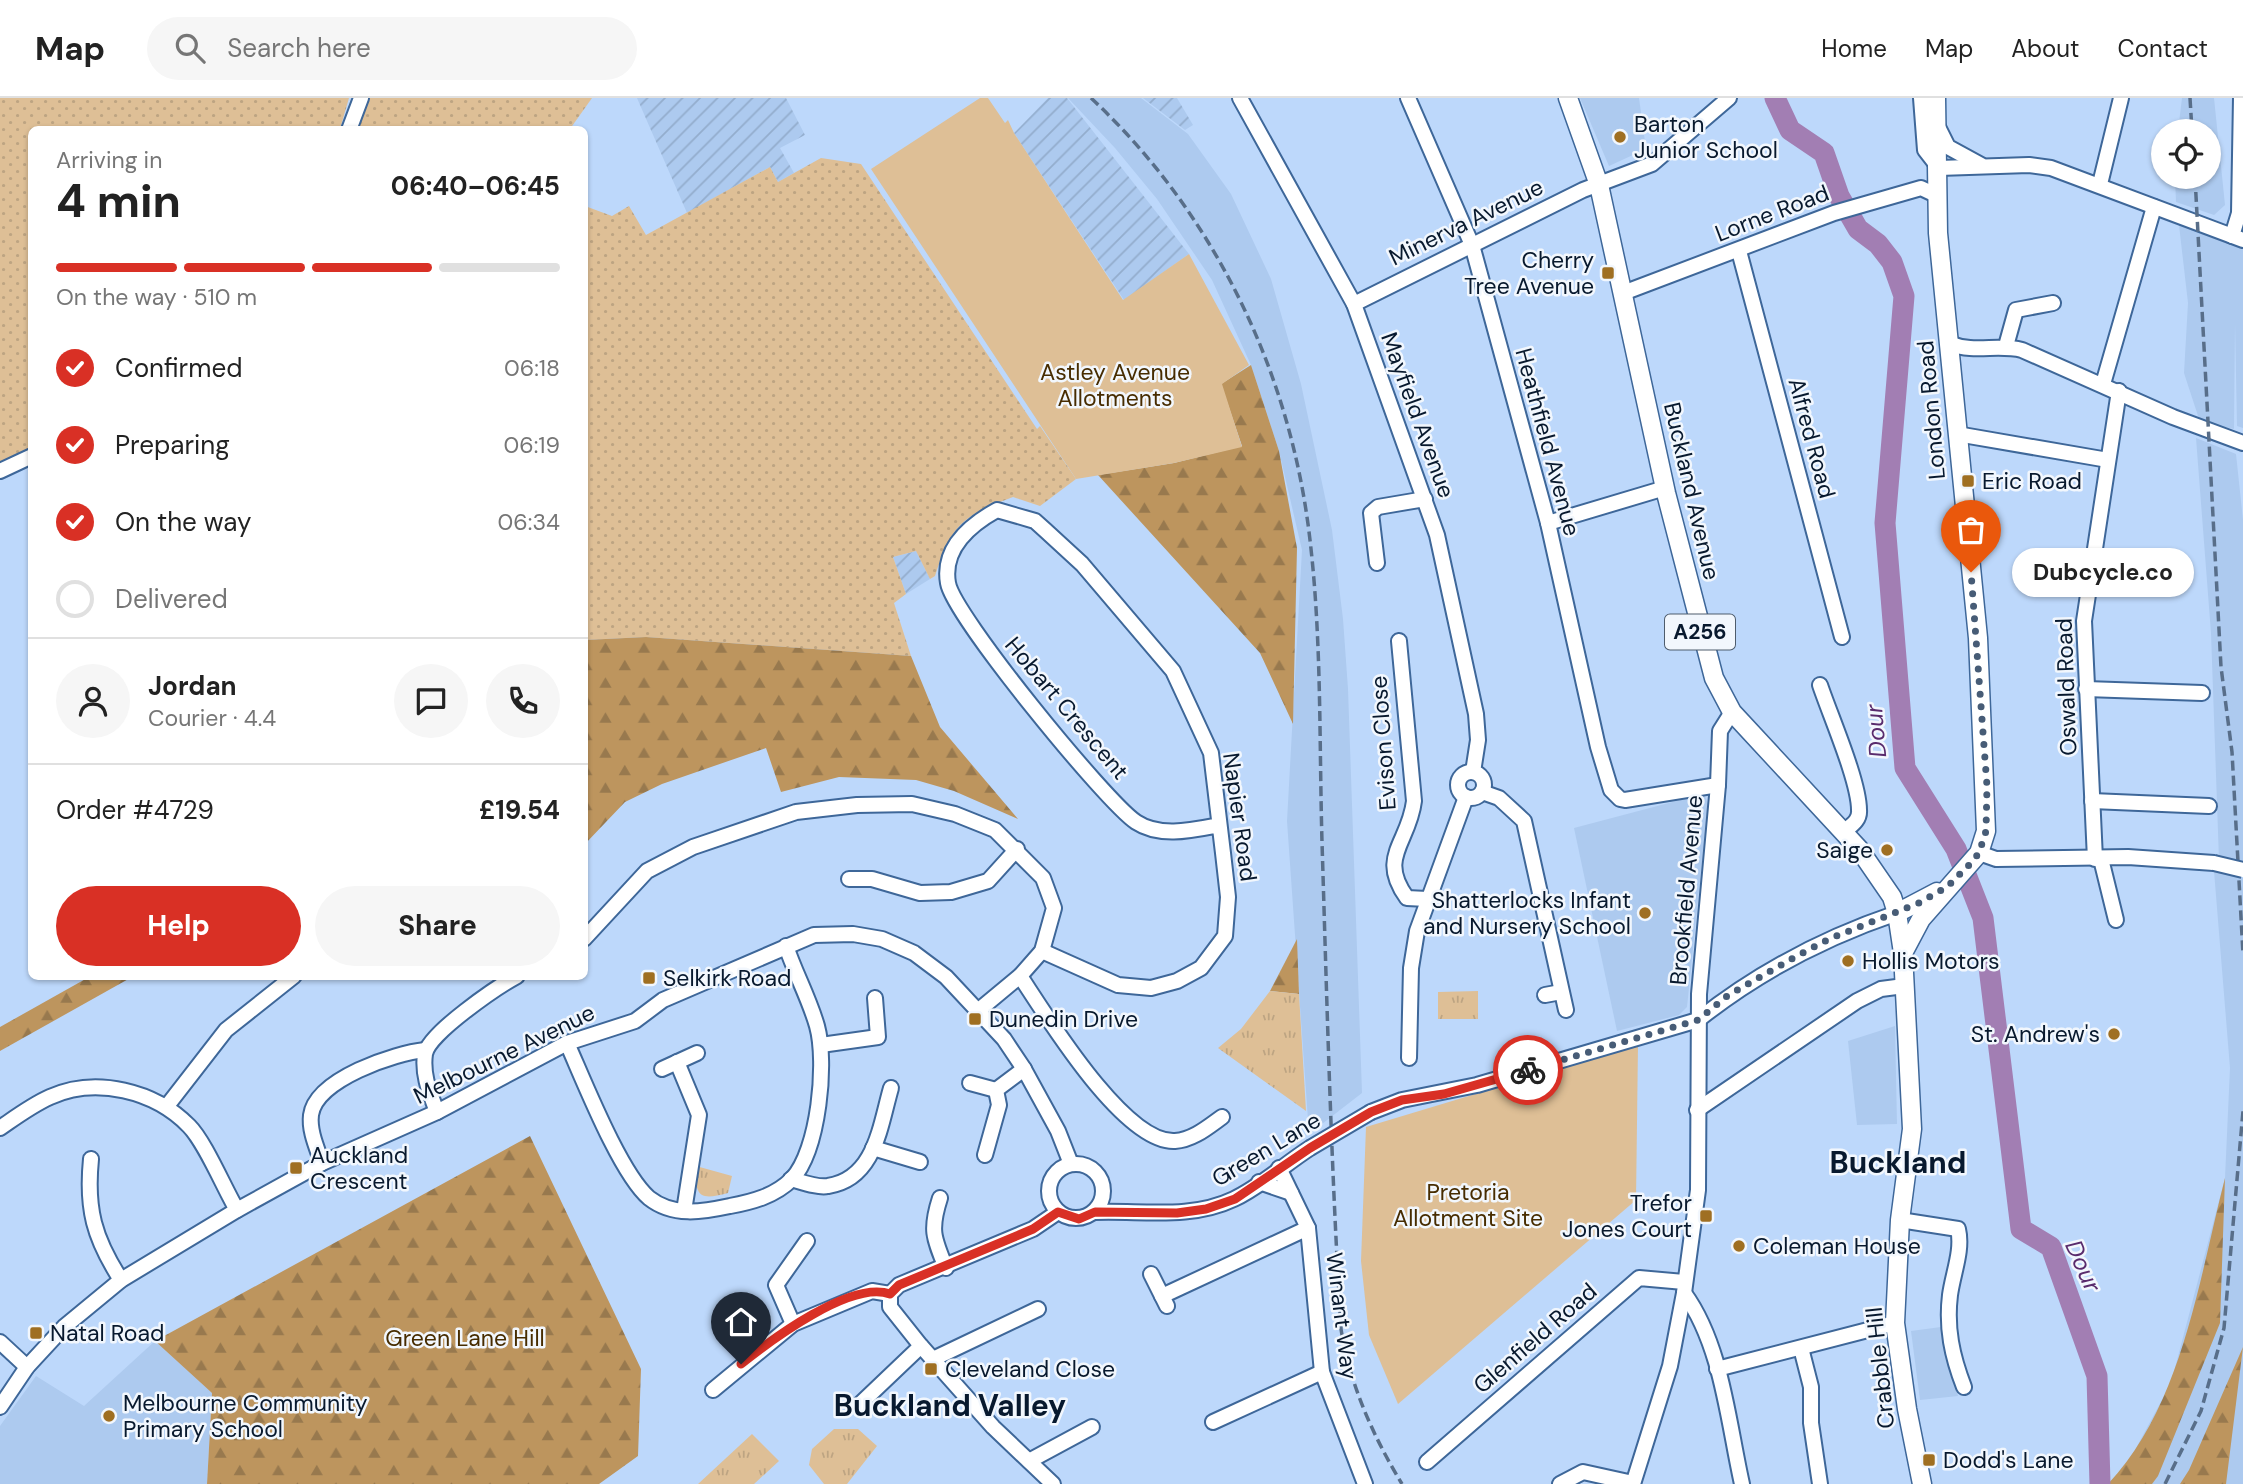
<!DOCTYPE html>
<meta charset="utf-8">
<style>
body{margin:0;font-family:"DM Sans",sans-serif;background:#f6f6f6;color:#222;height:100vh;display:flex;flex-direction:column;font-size:26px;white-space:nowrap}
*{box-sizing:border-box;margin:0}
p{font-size:23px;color:#767676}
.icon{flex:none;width:38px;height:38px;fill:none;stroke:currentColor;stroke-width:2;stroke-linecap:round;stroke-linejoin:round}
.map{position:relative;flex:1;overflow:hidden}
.panel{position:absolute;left:28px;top:28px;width:560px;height:854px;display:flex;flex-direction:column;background:#fff;border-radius:10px;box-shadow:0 2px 5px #0004}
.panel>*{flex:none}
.tools{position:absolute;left:2151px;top:21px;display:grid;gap:14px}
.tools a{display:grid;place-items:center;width:70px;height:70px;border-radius:50%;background:#fff;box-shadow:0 2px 5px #0004;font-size:35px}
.pin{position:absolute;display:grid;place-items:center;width:60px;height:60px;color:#fff;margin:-72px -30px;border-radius:50% 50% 50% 0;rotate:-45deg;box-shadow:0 0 7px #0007}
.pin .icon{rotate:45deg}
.courier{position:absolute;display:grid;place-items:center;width:70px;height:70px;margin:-35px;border:5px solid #d93025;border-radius:50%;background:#fff;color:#222;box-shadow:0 2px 9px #0007}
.bubble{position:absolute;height:49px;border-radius:24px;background:#fff;box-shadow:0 2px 5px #0004;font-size:23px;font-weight:700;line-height:49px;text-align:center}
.head em{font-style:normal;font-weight:700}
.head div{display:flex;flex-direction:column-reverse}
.head{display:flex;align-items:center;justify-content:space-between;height:119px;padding:0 28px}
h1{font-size:46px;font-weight:700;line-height:52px}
.bar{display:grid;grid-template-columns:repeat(4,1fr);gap:10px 7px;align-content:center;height:84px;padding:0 28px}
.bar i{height:9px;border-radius:5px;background:#e0e0e0}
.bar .current{background:#d93025}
.bar p{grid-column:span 4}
.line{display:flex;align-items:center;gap:18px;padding:0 28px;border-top:2px solid #e0e0e0}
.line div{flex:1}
.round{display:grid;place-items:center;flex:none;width:74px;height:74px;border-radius:37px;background:#f6f6f6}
ol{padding:0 28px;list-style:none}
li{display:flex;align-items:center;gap:21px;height:77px}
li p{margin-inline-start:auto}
li .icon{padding:7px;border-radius:50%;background:#d93025;color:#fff;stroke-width:4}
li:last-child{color:#767676}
li i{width:38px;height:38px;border:4px solid #e0e0e0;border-radius:50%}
.button{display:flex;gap:14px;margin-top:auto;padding:14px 28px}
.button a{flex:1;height:80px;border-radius:42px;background:#d93025;color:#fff;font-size:28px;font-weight:700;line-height:80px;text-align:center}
.button a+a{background:#f6f6f6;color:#222}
header{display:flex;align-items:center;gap:42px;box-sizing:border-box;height:98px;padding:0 35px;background:#fff;border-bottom:2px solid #e0e0e0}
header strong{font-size:33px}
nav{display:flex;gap:38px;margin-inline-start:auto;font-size:24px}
.search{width:490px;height:63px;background:#f6f6f6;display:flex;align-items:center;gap:18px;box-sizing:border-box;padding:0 24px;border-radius:38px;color:#767676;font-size:26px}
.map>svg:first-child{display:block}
.built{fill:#adcaef}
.industrial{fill:url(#industrial-furrows)}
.grass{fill:url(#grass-dots)}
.forest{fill:url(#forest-firs)}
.park{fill:url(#park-tufts)}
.garden{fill:#debf96}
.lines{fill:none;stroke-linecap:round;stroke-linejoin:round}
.river{stroke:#a27eb3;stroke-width:21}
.minor-casing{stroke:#3e6799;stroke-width:18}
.major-casing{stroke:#3e6799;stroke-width:21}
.minor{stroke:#fff;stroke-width:14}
.major{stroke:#fff;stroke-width:18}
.rail{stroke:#586e89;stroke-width:3.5;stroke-dasharray:10 5;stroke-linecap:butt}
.minor-bridge-casing{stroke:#3e6799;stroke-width:18;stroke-linecap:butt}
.minor-bridge{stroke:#fff;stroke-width:14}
.done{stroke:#475c76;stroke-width:7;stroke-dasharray:0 12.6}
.route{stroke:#d93025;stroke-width:9}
.poi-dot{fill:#9f6f22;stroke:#f2f7fd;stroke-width:2.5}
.labels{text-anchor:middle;stroke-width:5;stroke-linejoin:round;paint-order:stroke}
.shield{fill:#f2f7fd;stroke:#4e5c6c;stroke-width:2}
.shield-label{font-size:21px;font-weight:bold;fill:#08192e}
.poi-label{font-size:23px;fill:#08192e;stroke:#f2f7fd;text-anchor:start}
.street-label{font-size:23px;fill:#08192e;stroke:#f2f7fd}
.park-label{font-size:23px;fill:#472c00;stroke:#f2f7fd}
.water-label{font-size:24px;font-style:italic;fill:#592b6d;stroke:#f2f7fd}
.district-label{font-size:30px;font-weight:bold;fill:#08192e;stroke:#f2f7fd}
</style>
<header>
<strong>Map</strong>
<div class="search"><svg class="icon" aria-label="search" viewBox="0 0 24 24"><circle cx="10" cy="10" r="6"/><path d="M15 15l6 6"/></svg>Search here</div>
<nav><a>Home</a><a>Map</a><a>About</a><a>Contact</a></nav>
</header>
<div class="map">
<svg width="2243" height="1386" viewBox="0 0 2243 1386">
<defs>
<pattern id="industrial-furrows" width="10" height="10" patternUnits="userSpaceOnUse" patternTransform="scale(1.75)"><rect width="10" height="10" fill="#adcaef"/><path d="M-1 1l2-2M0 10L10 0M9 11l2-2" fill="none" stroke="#93adcd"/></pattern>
<pattern id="grass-dots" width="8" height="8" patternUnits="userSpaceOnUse" patternTransform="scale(1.75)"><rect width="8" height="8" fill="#debf96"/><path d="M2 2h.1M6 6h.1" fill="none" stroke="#bda482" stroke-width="1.8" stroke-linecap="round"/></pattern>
<pattern id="forest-firs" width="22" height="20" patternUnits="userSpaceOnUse" patternTransform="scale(1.75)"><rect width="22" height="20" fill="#bd955e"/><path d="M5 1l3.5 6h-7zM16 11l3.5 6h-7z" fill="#98794e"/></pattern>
<pattern id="park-tufts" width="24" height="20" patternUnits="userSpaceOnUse" patternTransform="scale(1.75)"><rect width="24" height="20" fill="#debf96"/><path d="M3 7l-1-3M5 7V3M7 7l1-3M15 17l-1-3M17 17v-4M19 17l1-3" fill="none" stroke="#bda482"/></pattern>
</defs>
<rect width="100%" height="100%" fill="#bdd8fb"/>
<g class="built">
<polygon points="1068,0 1141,0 1188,36 1231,96 1271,181 1301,286 1332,432 1343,521 1348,591 1362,995 1309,1036 1287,723 1302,452 1279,353 1251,267 1212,182 1157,101 1115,50"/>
<polygon points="1580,0 1639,0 1646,51 1609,68"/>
<polygon points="2182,0 2214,0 2225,107 2214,117 2176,104 2175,79 2208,79 2208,33 2178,33"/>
<polygon points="2179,127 2243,151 2243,330 2237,328 2235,225 2234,331 2200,324 2184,275 2188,205"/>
<polygon points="2196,340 2236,356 2243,422 2243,766 2219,762 2211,535"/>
<polygon points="1699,697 1705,698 1708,706 1687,909 1679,917 1617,933 1574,730"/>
<polygon points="2214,773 2243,780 2243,1386 2108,1386 2128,1365 2171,1285 2225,1080 2230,970"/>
<polygon points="1895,928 1897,1026 1857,1027 1848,943"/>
<polygon points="1941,1229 1958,1298 1920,1302 1911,1233"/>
<polygon points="155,1243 212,1295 207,1386 0,1386 0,1328 36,1278 84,1308"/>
</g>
<g class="industrial">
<polygon points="637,0 786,0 805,37 780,50 794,75 778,84 770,69 687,115"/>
<polygon points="1048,0 1067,0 1189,156 1124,202 1014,35"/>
<polygon points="1143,0 1177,0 1193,27 1185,32"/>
<polygon points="916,453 930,481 906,496 893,459"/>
</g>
<g class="grass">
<polygon points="0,0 349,0 340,31 32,32 31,355 0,368"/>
<polygon points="365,0 592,0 570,31 352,32"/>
<path d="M821 60 861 66 1037 331 1040 328 1076 381 1040 408 1013 399C962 418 952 426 935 478L930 481 916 453 893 459 906 496 894 505 911 558 646 539 585 542V108L612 118 629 108 646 137 770 69 778 84Z"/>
</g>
<g class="forest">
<polygon points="1251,267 1279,353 1297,450 1293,626 1260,555 1098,377 1174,365 1242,348 1221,286"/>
<polygon points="646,539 911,558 940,629 1018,721 954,693 916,682 839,679 781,694 766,650 662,686 625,704 585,746 585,542"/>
<polygon points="1297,841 1299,896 1270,893"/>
<polygon points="89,879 132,879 0,953 0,929"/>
<polygon points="530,1038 641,1271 638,1358 599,1386 207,1386 212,1295 155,1243"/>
<path d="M2225 1080 2220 1225 2158 1378 2152 1386H2108C2182 1308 2199 1181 2225 1080Z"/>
<polygon points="2243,1249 2226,1386 2180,1386 2189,1372"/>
</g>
<g class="park">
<polygon points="1270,893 1299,896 1306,1013 1218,950 1241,931"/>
<polygon points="1478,893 1478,921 1438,921 1438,894"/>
<path d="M696 1068 732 1078 728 1095C698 1103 695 1098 696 1068Z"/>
<polygon points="834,1331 858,1331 877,1348 847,1386 824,1386 809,1367 812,1351"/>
<polygon points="752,1336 779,1363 754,1386 698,1386"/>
</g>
<g class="garden">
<polygon points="980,0 988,0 1005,25 1008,22 1014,35 1123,202 1189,156 1249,267 1222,286 1242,349 1174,365 1076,381 871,71"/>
<polygon points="1638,947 1636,1102 1398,1306 1369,1237 1361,1163 1366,1029"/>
</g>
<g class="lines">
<polyline class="river" points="1775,0 1790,32 1824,55 1839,98 1858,131 1878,146 1892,164 1904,198 1885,425 1905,670 1956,751 1983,820 2021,1131 2051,1149 2097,1278 2100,1386"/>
<g class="minor-casing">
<g id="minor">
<polyline points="1240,0 1354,206 1437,437 1476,616 1478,642 1473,674"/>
<polyline points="1408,0 1472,147 1548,425 1598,649 1611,692 1620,701 1625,702 1718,687"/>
<polyline points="1921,0 1925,52 1939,70 2029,67 2051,70 2243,142"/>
<polyline points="1938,29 1948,49 1981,67"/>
<polyline points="349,32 361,0"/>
<polyline points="2100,86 2121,0"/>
<polyline points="2232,138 2239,115 2241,0"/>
<polyline points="1739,153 1842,539"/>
<polyline points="1623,195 1834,115 1921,90 1938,98"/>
<polyline points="1354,206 1583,92 1652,66 1729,0"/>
<path d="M1951 246C1974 255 1998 246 2022 252L2173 319 2243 345"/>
<polyline points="2006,248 2016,212 2053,205"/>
<polyline points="2103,286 2154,109"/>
<polyline points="1957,336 2108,362"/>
<polyline points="0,373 32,358"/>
<polyline points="1548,425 1665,390"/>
<polyline points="1377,465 1371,415 1378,409 1425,401"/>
<path d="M1399 543 1414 703C1409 745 1377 759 1407 800L1427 801"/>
<path d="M1820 587C1830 617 1859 683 1859 712 1860 722 1852 727 1845 733"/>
<polyline points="2086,591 2202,595"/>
<circle cx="1471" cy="687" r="13"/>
<polyline points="1482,694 1499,700 1524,723 1566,912"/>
<polyline points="2092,703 2209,708"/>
<polyline points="1979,755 1996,761 2128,759 2214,765"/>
<polyline points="2095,761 2084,523 2119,293"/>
<polyline points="2101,761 2116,822"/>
<polyline points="849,781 872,781 920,795 951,794 988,783 1017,751"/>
<polyline points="584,841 647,773 693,749 796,714 857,707 912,706 955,716 995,732 1043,780 1054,810 1042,853 1020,878 979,912"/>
<path d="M1042 853 1118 887 1151 890 1177 883 1201 870 1225 838 1228 799 1223 755 1211 655 1173 573 1082 466 1045 432 1035 423 997 412C970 427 942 450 948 485 953 517 1105 703 1136 724 1160 740 1193 732 1219 727"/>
<path d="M1020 878C1046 917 1124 1046 1175 1043 1193 1042 1208 1029 1222 1019"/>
<polyline points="1545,897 1561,894"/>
<path d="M567 945C584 983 620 1075 649 1100 673 1119 702 1114 730 1108 752 1104 775 1098 792 1081 819 1052 827 964 817 928 809 900 795 875 786 848"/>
<polyline points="821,947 878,939 875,900"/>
<polyline points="1409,960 1411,870 1417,833 1466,699"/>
<polyline points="677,964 699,1017 684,1113"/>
<polyline points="662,971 697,955"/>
<polyline points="970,985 996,992"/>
<polyline points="167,1008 226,932 294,878"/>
<polyline points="1697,1012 1857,903 1881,891 1904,888"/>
<path d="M437 1014C430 995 422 977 425 956 429 935 497 889 517 878"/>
<path d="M1371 1014 1402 1002 1477 987 1698 922C1757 875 1826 839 1897 815"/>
<path d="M0 1030C16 1019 32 1007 50 999 96 978 155 993 189 1028 205 1044 224 1090 237 1112"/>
<polyline points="873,1050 920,1064"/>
<polyline points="985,1057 999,1007 996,992 1024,971"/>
<path d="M91 1061C86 1111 94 1140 121 1182"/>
<path d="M322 1065C317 1050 309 1033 311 1017 316 981 395 955 425 952"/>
<circle cx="1076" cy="1093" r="27"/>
<polyline points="1279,1070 1308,1130 1322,1274 1365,1386"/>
<path d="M791 1081C802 1084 818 1090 828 1088 875 1081 880 1028 891 990"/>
<polyline points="1259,1084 1291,1095"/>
<path d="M940 1100C930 1131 933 1139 946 1170"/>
<path d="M1095 1114C1141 1112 1190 1122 1234 1101 1260 1089 1285 1066 1310 1050"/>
<path d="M1900 1122 1958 1131C1963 1152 1953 1175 1950 1197 1946 1230 1952 1258 1964 1289"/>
<polyline points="1151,1176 1167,1208"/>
<path d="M1684 1195C1722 1247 1728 1324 1742 1386"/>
<polyline points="890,1196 890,1209 921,1248 993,1329 1053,1386"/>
<polyline points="890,1196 899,1187 1033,1131 1058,1114"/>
<polyline points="1162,1198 1308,1130"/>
<polyline points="793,1226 776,1187 807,1143"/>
<polyline points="0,1244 27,1269"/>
<polyline points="1801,1250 1811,1289 1811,1325 1820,1386"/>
<polyline points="933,1261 1038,1211"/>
<polyline points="1717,1271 1895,1225"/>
<polyline points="713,1292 793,1226 872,1193 890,1196"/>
<polyline points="858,1308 921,1248"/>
<polyline points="0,1309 27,1269 64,1229 121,1182 237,1112 322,1065 437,1014 567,945 635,923 663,902 814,837 853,836 882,841 914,855 946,879 1004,941 1024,971 1058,1033 1071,1066"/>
<polyline points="1213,1324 1322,1274"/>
<polyline points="1029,1363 1092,1329"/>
<polyline points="1427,1364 1639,1180 1684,1184"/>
<polyline points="1560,1386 1583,1374 1633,1385"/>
<polyline points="1633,1386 1670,1268 1684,1195 1698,1092 1699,896 1718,687 1720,633 1732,614"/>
</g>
</g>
<g class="major-casing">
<g id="major">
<polyline points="1568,0 1599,87 1666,395 1714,580 1732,614 1859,751 1892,799 1897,815 1903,855 1912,1031 1900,1122 1895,1225 1907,1311 1922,1386"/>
<polyline points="1897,815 1937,794"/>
<polyline points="1903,855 1921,821 1979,755 1986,733 1978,540 1938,135 1936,0"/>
</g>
</g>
<use href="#minor" class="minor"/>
<use href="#major" class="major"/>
<g class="rail">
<path d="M1091 0C1210 111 1286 264 1308 426 1322 531 1319 638 1322 744 1327 906 1331 1068 1341 1231 1350 1287 1373 1338 1402 1386"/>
<polyline points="2190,0 2192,33"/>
<polyline points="2195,79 2221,569 2232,654 2243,856"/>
<polyline points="2165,1386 2201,1313 2224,1230 2243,1013"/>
</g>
<g class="minor-bridge-casing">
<g id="minor-bridge">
<polyline points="2214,765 2243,772"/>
<polyline points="1310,1050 1371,1014"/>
</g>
</g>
<use href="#minor-bridge" class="minor-bridge"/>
</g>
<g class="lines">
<polyline class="done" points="1528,972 1698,922 1727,898 1795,859 1829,841 1919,805 1947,789 1971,765 1979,755 1986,733 1987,688 1971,474"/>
<path class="route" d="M741 1266C771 1242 851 1182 890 1196L899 1187 1033 1131 1058 1114 1079 1121 1095 1114 1177 1115 1206 1111 1235 1101 1310 1050 1371 1014 1402 1002 1444 996 1528 972"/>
</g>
<g class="poi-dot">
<circle cx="1620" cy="39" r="7"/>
<rect x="1601" y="168" width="14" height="14" rx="3.5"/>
<rect x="1961" y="376" width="14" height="14" rx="3.5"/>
<circle cx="1887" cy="752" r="7"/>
<circle cx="1645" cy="815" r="7"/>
<circle cx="1848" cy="863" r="7"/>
<rect x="642" y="873" width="14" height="14" rx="3.5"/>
<rect x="968" y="914" width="14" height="14" rx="3.5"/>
<circle cx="2114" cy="936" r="7"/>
<rect x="289" y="1063" width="14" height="14" rx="3.5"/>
<rect x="1699" y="1111" width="14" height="14" rx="3.5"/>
<circle cx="1739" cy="1148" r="7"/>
<rect x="29" y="1228" width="14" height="14" rx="3.5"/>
<rect x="924" y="1264" width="14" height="14" rx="3.5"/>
<circle cx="109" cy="1318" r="7"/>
<rect x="1922" y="1355" width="14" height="14" rx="3.5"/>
</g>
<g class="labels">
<rect class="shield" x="1665" y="516.5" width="70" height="35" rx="5"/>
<g class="shield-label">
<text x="1700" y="541">A256</text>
</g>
<g class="poi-label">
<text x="1634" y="34">Barton<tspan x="1634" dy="26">Junior School</tspan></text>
<text x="1594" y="170" text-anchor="end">Cherry<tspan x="1594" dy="26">Tree Avenue</tspan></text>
<text x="1982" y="391">Eric Road</text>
<text x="1873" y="760" text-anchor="end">Saige</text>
<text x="1631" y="810" text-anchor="end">Shatterlocks Infant<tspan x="1631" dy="26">and Nursery School</tspan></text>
<text x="1862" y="871">Hollis Motors</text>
<text x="663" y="888">Selkirk Road</text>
<text x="989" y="929">Dunedin Drive</text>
<text x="2100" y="944" text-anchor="end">St. Andrew's</text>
<text x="310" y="1065">Auckland<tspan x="310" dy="26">Crescent</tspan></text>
<text x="1692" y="1113" text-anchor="end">Trefor<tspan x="1692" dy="26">Jones Court</tspan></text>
<text x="1753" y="1156">Coleman House</text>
<text x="50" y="1243">Natal Road</text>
<text x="945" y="1279">Cleveland Close</text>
<text x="123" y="1313">Melbourne Community<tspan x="123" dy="26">Primary School</tspan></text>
<text x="1943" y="1370">Dodd's Lane</text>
</g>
<g class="street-label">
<text transform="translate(1772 115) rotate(-21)" y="8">Lorne Road</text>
<text transform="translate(1466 124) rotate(-26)" y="8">Minerva Avenue</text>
<text transform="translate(1931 312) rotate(-95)" y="8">London Road</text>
<text transform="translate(1418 317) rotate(70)" y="8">Mayfield Avenue</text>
<text transform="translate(1812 340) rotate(75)" y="8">Alfred Road</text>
<text transform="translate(1548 344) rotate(75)" y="8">Heathfield Avenue</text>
<text transform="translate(1692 393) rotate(77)" y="8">Buckland Avenue</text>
<text transform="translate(2066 589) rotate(-92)" y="8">Oswald Road</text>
<text transform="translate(1067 610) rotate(50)" y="8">Hobart Crescent</text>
<text transform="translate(1383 645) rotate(-94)" y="8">Evison Close</text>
<text transform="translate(1240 719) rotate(82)" y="8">Napier Road</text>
<text transform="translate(1686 792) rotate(-85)" y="8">Brookfield Avenue</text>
<text transform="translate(504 956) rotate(-26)" y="8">Melbourne Avenue</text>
<text transform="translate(1266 1051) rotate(-31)" y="8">Green Lane</text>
<text transform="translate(1342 1218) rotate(83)" y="8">Winant Way</text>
<text transform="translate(1535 1240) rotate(-41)" y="8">Glenfield Road</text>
<text transform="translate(1880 1270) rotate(-96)" y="8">Crabble Hill</text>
</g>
<g class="park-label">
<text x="1115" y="282">Astley Avenue<tspan x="1115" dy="26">Allotments</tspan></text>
<text x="1468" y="1102">Pretoria<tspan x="1468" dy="26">Allotment Site</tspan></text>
<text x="465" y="1248">Green Lane Hill</text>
</g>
<g class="water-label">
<text transform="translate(1876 633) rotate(-95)" y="8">Dour</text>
<text transform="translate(2083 1168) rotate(66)" y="8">Dour</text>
</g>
<g class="district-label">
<text x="1898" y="1075">Buckland</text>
<text x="950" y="1318">Buckland Valley</text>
</g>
</g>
</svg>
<div class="tools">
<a><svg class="icon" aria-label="locate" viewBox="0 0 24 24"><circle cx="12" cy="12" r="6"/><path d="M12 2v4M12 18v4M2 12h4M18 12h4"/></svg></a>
</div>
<div class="pin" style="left:1971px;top:474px;background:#ea580c"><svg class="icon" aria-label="bag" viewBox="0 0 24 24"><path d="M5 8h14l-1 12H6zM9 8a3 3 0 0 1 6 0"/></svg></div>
<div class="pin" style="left:741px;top:1266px;background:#1f2937"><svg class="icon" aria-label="home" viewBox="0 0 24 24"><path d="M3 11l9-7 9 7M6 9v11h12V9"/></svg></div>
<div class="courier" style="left:1528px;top:972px"><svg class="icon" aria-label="bike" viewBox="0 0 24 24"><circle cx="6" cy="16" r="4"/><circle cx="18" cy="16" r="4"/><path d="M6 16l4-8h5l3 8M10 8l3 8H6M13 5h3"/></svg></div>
<div class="bubble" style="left:2012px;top:450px;width:182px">Dubcycle.co</div>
<section class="panel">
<div class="head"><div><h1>4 min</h1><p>Arriving in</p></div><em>06:40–06:45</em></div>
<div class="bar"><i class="current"></i><i class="current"></i><i class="current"></i><i></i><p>On the way · 510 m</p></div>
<ol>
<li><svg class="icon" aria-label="check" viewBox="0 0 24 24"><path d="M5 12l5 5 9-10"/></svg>Confirmed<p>06:18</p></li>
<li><svg class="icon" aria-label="check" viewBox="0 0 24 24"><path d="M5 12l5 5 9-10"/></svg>Preparing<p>06:19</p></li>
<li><svg class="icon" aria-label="check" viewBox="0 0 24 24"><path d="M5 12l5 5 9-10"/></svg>On the way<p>06:34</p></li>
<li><i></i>Delivered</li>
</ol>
<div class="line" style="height:126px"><a class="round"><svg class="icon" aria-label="person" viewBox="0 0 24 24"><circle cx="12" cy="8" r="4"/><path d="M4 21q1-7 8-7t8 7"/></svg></a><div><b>Jordan</b><p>Courier · 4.4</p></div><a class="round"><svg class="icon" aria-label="chat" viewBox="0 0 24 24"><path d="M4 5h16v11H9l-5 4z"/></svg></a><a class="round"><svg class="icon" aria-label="phone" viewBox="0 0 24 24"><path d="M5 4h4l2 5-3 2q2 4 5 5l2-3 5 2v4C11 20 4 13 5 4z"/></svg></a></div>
<div class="line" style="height:91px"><div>Order #4729</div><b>£19.54</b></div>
<div class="button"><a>Help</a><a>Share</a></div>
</section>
</div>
